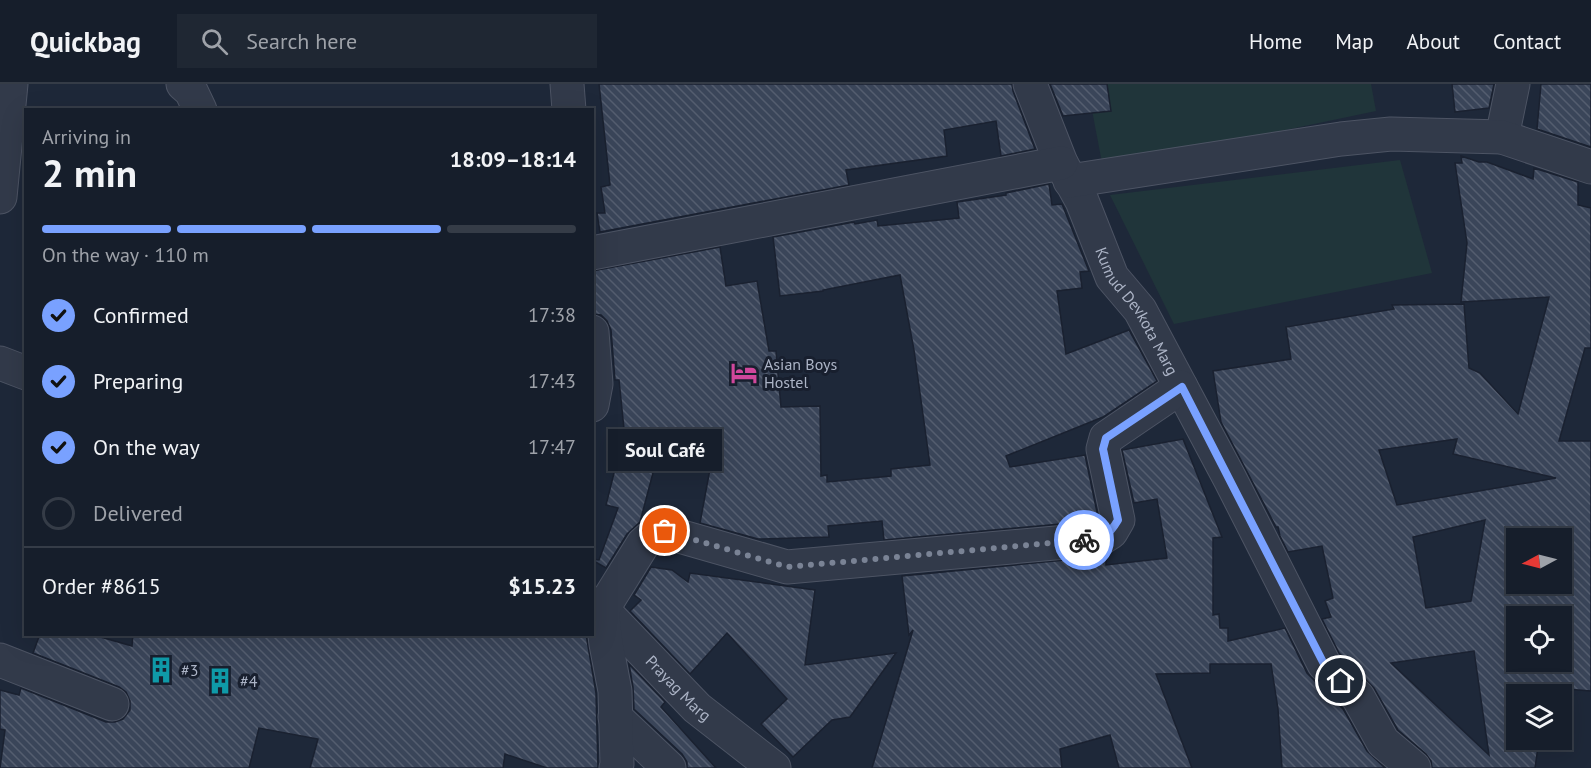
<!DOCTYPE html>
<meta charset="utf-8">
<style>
body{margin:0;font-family:"PT Sans",sans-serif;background:#1f2733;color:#f1f3f6;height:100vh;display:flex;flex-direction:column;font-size:22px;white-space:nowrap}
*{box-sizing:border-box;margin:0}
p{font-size:20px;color:#9ea2a9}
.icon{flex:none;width:33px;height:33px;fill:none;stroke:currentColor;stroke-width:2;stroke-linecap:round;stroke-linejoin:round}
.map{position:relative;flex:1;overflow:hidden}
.side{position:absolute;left:24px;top:24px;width:570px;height:528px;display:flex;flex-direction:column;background:#161e2b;border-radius:0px;box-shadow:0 6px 24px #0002,0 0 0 2px #353c47}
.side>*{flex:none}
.needle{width:39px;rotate:263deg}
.buttons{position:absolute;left:1506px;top:444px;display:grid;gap:12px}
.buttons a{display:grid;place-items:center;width:66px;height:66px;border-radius:0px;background:#161e2b;box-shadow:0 6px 24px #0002,0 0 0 2px #353c47;font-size:30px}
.pin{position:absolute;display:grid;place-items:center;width:51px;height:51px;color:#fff;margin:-26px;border:3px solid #fff;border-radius:50%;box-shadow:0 2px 6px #0007}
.courier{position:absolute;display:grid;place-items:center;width:60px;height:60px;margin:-30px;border:4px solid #79a1ff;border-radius:50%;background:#fff;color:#222;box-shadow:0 2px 8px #0007}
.bubble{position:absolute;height:42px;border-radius:0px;background:#161e2b;box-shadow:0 6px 24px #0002,0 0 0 2px #353c47;font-size:20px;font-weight:800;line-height:42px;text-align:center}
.summary em{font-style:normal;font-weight:800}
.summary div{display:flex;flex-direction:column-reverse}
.summary{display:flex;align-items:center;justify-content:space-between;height:102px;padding:0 18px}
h1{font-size:39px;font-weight:800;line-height:45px}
.bar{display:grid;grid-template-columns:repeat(4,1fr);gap:9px 6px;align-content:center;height:72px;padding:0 18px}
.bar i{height:8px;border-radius:4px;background:#353c47}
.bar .selected{background:#79a1ff}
.bar p{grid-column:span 4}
.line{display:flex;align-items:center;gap:15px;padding:0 18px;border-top:2px solid #353c47}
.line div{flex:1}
ol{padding:0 18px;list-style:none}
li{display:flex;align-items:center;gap:18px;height:66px}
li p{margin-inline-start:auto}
li .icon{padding:6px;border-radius:50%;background:#79a1ff;color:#111;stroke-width:4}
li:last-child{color:#9ea2a9}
li i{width:33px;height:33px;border:3px solid #353c47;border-radius:50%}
header{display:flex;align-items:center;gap:36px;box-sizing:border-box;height:84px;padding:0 30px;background:#161e2b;border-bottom:2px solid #353c47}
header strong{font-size:28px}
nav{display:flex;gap:33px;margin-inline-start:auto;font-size:21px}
.search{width:420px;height:54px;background:#1f2733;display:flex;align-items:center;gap:15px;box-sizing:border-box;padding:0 21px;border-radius:0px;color:#9ea2a9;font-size:22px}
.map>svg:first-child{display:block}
.green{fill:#20353a}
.building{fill:url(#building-back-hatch);stroke:#1a2130;stroke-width:1.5;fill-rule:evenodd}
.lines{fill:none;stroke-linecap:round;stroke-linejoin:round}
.minor-casing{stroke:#4d5464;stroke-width:35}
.minor{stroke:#323a4a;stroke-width:33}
.done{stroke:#7a8395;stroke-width:6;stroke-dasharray:0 10.8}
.route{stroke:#79a1ff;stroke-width:8}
.labels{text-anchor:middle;stroke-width:6;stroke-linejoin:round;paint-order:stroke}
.street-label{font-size:16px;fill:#acb4c6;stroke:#181f2e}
.poi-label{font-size:16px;fill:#acb4c6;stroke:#181f2e;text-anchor:start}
</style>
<header>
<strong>Quickbag</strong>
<div class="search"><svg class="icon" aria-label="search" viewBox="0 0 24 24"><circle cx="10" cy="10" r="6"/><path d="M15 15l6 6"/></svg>Search here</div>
<nav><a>Home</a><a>Map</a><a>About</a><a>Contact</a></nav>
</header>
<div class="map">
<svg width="1591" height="684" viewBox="0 0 1591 684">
<defs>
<pattern id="building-back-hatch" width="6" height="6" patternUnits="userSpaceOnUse" patternTransform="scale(1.5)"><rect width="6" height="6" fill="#3a4559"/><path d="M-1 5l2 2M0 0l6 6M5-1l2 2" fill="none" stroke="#545d6f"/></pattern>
</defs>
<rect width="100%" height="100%" fill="#1e2839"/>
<g class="green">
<polygon points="1087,0 1371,0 1376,27 1103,84"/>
<polygon points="1400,76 1432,189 1174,240 1110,111"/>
</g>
<g class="building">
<polygon points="599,0 1012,0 1013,7 1035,65 1001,72 996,37 944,46 947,72 846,86 849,101 600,148 597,129 605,129 601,103 610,101"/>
<polygon points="1050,0 1107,0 1111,27 1063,32"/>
<polygon points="1452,0 1494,0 1489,24 1455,28"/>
<polygon points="1541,0 1591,0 1591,63 1537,45"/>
<path d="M1461 72 1479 78H1487L1533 95 1534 84 1578 98V121L1591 124V264H1585L1559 357H1591V607L1554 604V610H1516V656H1539L1535 684H1432L1431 677 1426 670 1398 646 1374 604 1339 569 1322 535 1331 533 1325 517 1333 514 1322 462 1288 468 1280 452 1278 443H1276L1221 338 1213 287 1291 275 1286 243 1394 225 1392 221 1464 220 1469 284 1480 289 1518 330 1549 213 1461 218 1467 159 1455 79H1462ZM1457 355 1453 370 1556 394 1397 421 1379 366ZM1485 436 1471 517 1426 524 1413 453ZM1516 454H1562V500H1516ZM1516 532H1562V578H1516ZM1474 567 1489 671 1391 579Z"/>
<polygon points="1049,100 1052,121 1062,120 1089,187 1080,188 1082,204 1057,207 1066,270 1129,246 1157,297 1103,333 1006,372 1010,383 1085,371 1098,433 1097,435 1094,437 884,456 882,437 828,442 829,453 758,455 700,439 710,385 654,385 640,438 627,450 606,484 592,476 592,475 599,476 618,424 606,421 616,381 628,384 619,296 615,296 611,246 607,237 601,231 592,230 592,187 720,163 726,202 757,197 769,267 776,267 781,323 820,322 821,392 827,391 827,398 891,392 891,385 930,381 914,266 900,191 823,206 823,207 780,212 773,153 854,138 855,140 877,136 878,142 959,134 957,118 1006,111 1006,109"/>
<polygon points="1183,355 1222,453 1213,454 1213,531 1219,530 1220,544 1228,544 1228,557 1285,544 1307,589 1343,625 1367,667 1385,684 1282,684 1278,625 1271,580 1210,580 1210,589 1156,590 1192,684 1119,684 1110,651 1060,665 1062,684 872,684 913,546 909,551 902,492 1106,472 1106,481 1167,474 1157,415 1134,419 1122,366"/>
<polygon points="651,483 672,486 688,498 690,489 815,506 805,581 896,569 850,633 832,636 793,673 761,640 787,615 727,549 690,590 630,527 641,516 634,511"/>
<polygon points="40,550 90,550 132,562 133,550 586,550 596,609 598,684 547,684 505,670 503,684 310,684 318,655 259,644 249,684 0,684 5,646 0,645 0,606 19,611 21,604 106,638 115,638 123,635 130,626 130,617 126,608 119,603 33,569"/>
<polygon points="629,580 665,618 661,623 716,684 687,684 687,678 682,670 634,625 633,603"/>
</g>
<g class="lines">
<g class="minor-casing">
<g id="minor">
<polyline points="183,0 191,7 200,26"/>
<polyline points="567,0 569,26"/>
<path id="s1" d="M1030 0 1061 79 1082 117 1112 193 1140 226 1230 395 1324 580 1358 613 1383 658 1414 684"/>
<polyline points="1502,53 1513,0"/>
<polyline points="1070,97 1341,55 1391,50 1502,53 1591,83"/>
<polyline points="0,113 11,0"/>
<polyline points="592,169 1061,79"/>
<polyline points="592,248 596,300 592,321"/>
<polyline points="0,279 26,289"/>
<path id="s2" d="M597 520 697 624 774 684"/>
<polyline points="0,576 112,620"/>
<polyline points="615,633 669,684"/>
<polyline points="616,684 617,680 615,607 606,560 602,526 643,460 651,453 665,448 787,483 1100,455 1111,448 1118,436 1103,365 1106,354 1181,303"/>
</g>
</g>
<use href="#minor" class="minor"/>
</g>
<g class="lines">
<polyline class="done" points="665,447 787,483 1084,456"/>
<path class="route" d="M1084 456C1103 455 1108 453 1118 436L1103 365 1106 354 1182 303 1324 580 1341 597"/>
</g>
<defs>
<g id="hotel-bare" transform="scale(2.07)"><path d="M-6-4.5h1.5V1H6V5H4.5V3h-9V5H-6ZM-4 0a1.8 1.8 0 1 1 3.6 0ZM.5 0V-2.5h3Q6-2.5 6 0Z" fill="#d1479c" stroke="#181f2e" stroke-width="2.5" paint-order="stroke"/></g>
<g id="building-bare" transform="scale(2.07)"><path d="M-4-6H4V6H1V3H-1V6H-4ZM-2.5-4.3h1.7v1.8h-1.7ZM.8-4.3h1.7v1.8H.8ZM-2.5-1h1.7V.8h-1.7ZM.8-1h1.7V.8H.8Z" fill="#0f9aa8" stroke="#181f2e" stroke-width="2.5" paint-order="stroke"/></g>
</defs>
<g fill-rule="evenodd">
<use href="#hotel-bare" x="744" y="289"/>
<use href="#building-bare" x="161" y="586"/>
<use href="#building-bare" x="220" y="597"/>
</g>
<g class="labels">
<g class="street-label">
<text dy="6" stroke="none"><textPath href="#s1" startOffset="252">Kumud Devkota Marg</textPath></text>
<text dy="6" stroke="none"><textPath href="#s2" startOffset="117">Prayag Marg</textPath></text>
</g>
<g class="poi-label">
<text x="764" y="286">Asian Boys<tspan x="764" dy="18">Hostel</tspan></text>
<text x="181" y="592">#3</text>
<text x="240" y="603">#4</text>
</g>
</g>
</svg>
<div class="buttons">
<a><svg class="needle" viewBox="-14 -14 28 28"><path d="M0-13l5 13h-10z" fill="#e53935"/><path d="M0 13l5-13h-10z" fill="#9ea2a9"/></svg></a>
<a><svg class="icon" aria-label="locate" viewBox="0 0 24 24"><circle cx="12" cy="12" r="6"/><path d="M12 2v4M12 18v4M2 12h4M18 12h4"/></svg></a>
<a><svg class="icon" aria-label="layers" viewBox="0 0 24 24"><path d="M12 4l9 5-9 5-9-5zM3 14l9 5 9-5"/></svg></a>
</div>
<div class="pin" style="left:665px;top:447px;background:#ea580c"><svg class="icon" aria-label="bag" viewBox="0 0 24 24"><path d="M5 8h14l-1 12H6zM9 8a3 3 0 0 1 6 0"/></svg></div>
<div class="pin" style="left:1341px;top:597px;background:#1f2937"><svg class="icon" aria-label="home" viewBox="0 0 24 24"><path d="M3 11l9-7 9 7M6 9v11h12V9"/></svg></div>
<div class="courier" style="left:1084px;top:456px"><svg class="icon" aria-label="bike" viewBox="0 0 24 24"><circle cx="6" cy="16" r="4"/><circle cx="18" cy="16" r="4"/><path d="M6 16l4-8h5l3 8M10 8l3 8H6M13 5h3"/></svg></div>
<div class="bubble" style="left:608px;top:345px;width:114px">Soul Café</div>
<section class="side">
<div class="summary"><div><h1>2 min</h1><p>Arriving in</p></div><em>18:09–18:14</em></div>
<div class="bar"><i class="selected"></i><i class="selected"></i><i class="selected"></i><i></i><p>On the way · 110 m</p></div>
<ol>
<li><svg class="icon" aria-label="check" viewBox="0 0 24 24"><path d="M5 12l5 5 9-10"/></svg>Confirmed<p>17:38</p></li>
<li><svg class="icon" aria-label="check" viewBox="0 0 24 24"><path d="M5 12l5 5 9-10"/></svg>Preparing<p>17:43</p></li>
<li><svg class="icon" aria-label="check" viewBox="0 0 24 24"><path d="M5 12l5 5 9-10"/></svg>On the way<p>17:47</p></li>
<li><i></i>Delivered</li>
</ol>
<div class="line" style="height:78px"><div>Order #8615</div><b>$15.23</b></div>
</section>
</div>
